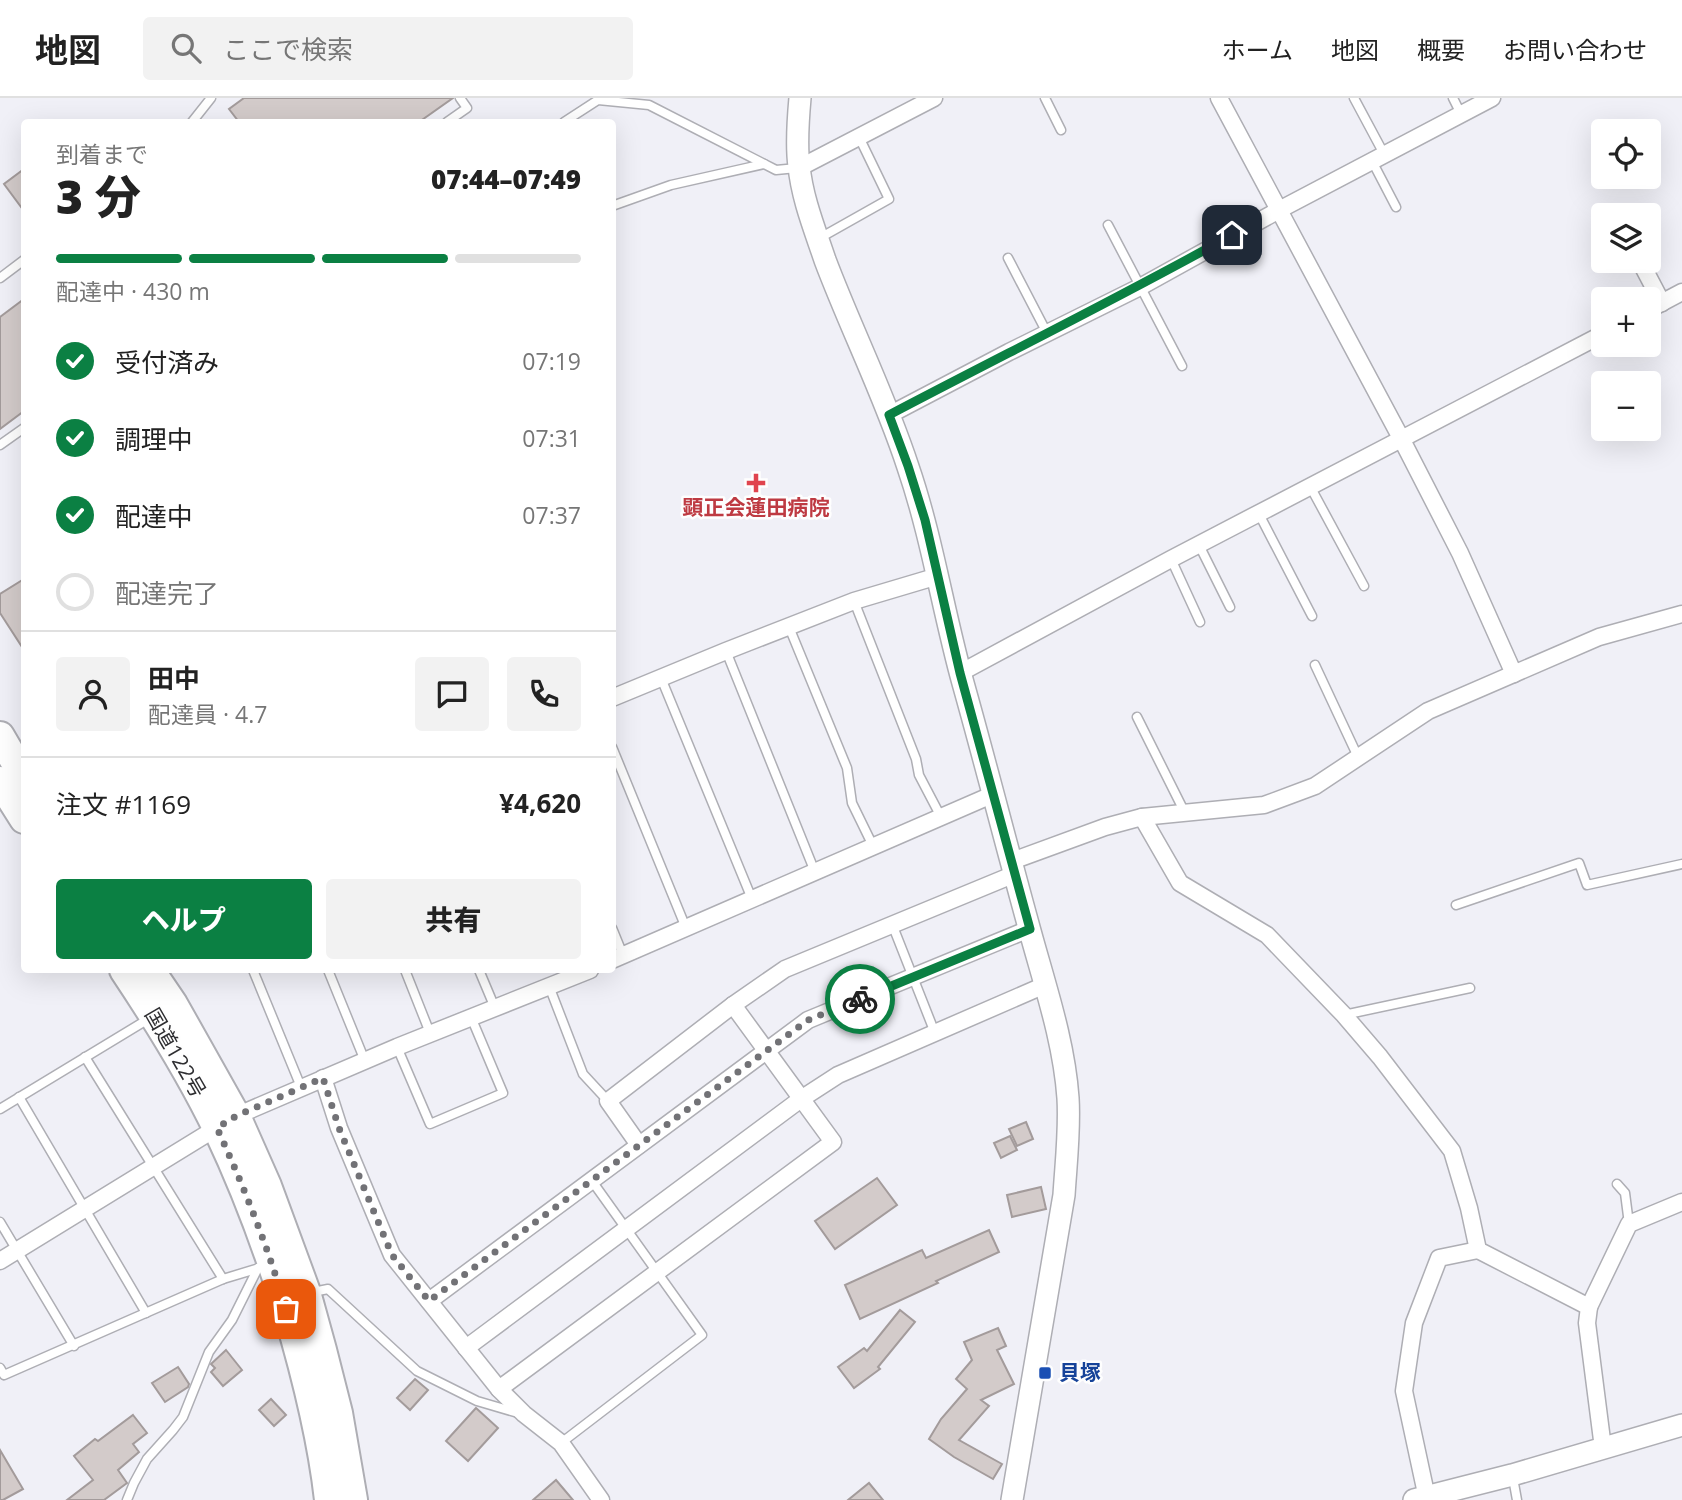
<!DOCTYPE html>
<html lang="ja">
<meta charset="utf-8">
<style>
body{margin:0;font-family:"Open Sans","Noto Sans JP",sans-serif;background:#f2f2f2;color:#222;height:100vh;display:flex;flex-direction:column;font-size:26px;white-space:nowrap}
*{box-sizing:border-box;margin:0}
p{font-size:23px;color:#767676}
.icon{flex:none;width:38px;height:38px;fill:none;stroke:currentColor;stroke-width:2;stroke-linecap:round;stroke-linejoin:round}
.map{position:relative;flex:1;overflow:hidden}
.side{position:absolute;left:21px;top:21px;width:595px;height:854px;display:flex;flex-direction:column;background:#fff;border-radius:7px;box-shadow:0 7px 28px #0002}
.side>*{flex:none}
.tools{position:absolute;left:1591px;top:21px;display:grid;gap:14px}
.tools a{display:grid;place-items:center;width:70px;height:70px;border-radius:7px;background:#fff;box-shadow:0 7px 28px #0002;font-size:35px}
.pin{position:absolute;display:grid;place-items:center;width:60px;height:60px;color:#fff;margin:-30px;border-radius:14px;box-shadow:0 4px 10px #0006}
.courier{position:absolute;display:grid;place-items:center;width:70px;height:70px;margin:-35px;border:5px solid #0b8043;border-radius:50%;background:#fff;color:#222;box-shadow:0 2px 9px #0007}
.headline em{font-style:normal;font-weight:800}
.headline div{display:flex;flex-direction:column-reverse}
.headline{display:flex;align-items:center;justify-content:space-between;height:119px;padding:0 35px}
h1{font-size:46px;font-weight:800;line-height:52px}
.bar{display:grid;grid-template-columns:repeat(4,1fr);gap:10px 7px;align-content:center;height:84px;padding:0 35px}
.bar i{height:9px;border-radius:5px;background:#e0e0e0}
.bar .on{background:#0b8043}
.bar p{grid-column:span 4}
.line{display:flex;align-items:center;gap:18px;padding:0 35px;border-top:2px solid #e0e0e0}
.line div{flex:1}
.round{display:grid;place-items:center;flex:none;width:74px;height:74px;border-radius:7px;background:#f2f2f2}
ol{padding:0 35px;list-style:none}
li{display:flex;align-items:center;gap:21px;height:77px}
li p{margin-inline-start:auto}
li .icon{padding:7px;border-radius:50%;background:#0b8043;color:#fff;stroke-width:4}
li:last-child{color:#767676}
li i{width:38px;height:38px;border:4px solid #e0e0e0;border-radius:50%}
.cta{display:flex;gap:14px;margin-top:auto;padding:14px 35px}
.cta a{flex:1;height:80px;border-radius:7px;background:#0b8043;color:#fff;font-size:28px;font-weight:800;line-height:80px;text-align:center}
.cta a+a{background:#f2f2f2;color:#222}
header{display:flex;align-items:center;gap:42px;box-sizing:border-box;height:98px;padding:0 35px;background:#fff;border-bottom:2px solid #e0e0e0}
header strong{font-size:33px}
nav{display:flex;gap:38px;margin-inline-start:auto;font-size:24px}
.search{width:490px;height:63px;background:#f2f2f2;display:flex;align-items:center;gap:18px;box-sizing:border-box;padding:0 24px;border-radius:7px;color:#767676;font-size:26px}
.map>svg:first-child{display:block}
.building{fill:#d3cbca;stroke:#a39b9b;stroke-width:2}
.lines{fill:none;stroke-linecap:round;stroke-linejoin:round}
.lane-casing{stroke:#aeaeb4;stroke-width:11}
.street-casing{stroke:#aeaeb4;stroke-width:19}
.secondary-casing{stroke:#aeaeb4;stroke-width:24}
.highway-casing{stroke:#aeaeb4;stroke-width:32}
.lane{stroke:#fff;stroke-width:8}
.street{stroke:#fff;stroke-width:16}
.secondary{stroke:#fff;stroke-width:21}
.highway{stroke:#fff;stroke-width:28}
.done{stroke:#727276;stroke-width:7;stroke-dasharray:0 12.6}
.route{stroke:#0b8043;stroke-width:9}
.health-dot{fill:#e0444e;stroke:#fefefe;stroke-width:2.5}
.transit-dot{fill:#1a4fb4;stroke:#fefefe;stroke-width:2.5}
.labels{text-anchor:middle;stroke-width:5;stroke-linejoin:round;paint-order:stroke}
.health-label{font-size:21px;font-weight:bold;fill:#be3a42;stroke:#fefefe}
.street-label{font-size:21px;fill:#2e2e31;stroke:#fefefe}
.transit-label{font-size:21px;font-weight:bold;fill:#164399;stroke:#fefefe;text-anchor:start}
</style>
<header>
<strong>地図</strong>
<div class="search"><svg class="icon" aria-label="search" viewBox="0 0 24 24"><circle cx="10" cy="10" r="6"/><path d="M15 15l6 6"/></svg>ここで検索</div>
<nav><a>ホーム</a><a>地図</a><a>概要</a><a>お問い合わせ</a></nav>
</header>
<div class="map">
<svg width="1682" height="1402" viewBox="0 0 1682 1402">
<rect width="100%" height="100%" fill="#f0f0f7"/>
<g class="building">
<polygon points="244,0 453,0 419,24 239,24 229,11"/>
<polygon points="24,71 24,113 4,86"/>
<polygon points="24,201 24,313 0,331 0,219"/>
<polygon points="24,481 24,552 0,515 0,496"/>
<polygon points="1026,1024 1033,1041 1017,1048 1009,1031"/>
<polygon points="1010,1038 1017,1052 1001,1060 994,1045"/>
<polygon points="877,1080 897,1107 835,1151 815,1123"/>
<polygon points="1041,1089 1046,1111 1012,1119 1007,1097"/>
<polygon points="989,1132 999,1154 936,1183 938,1185 860,1221 845,1187 922,1152 926,1160"/>
<polygon points="900,1212 915,1224 878,1269 880,1271 854,1290 838,1269 864,1250 867,1253"/>
<polygon points="998,1230 1006,1248 997,1252 1014,1286 981,1302 989,1308 959,1342 1002,1366 993,1381 954,1359 929,1341 941,1321 967,1291 956,1281 972,1262 964,1244"/>
<polygon points="226,1252 242,1272 223,1288 211,1274 215,1270 211,1266"/>
<polygon points="178,1269 189,1286 188,1289 165,1304 152,1285"/>
<polygon points="415,1281 428,1292 410,1312 397,1300"/>
<polygon points="271,1301 286,1317 274,1328 259,1312"/>
<polygon points="476,1310 498,1330 468,1363 446,1343"/>
<polygon points="133,1317 147,1335 133,1346 139,1354 118,1372 127,1385 104,1402 67,1402 93,1382 74,1358 95,1341 98,1343"/>
<polygon points="0,1352 23,1391 3,1402 0,1402"/>
<polygon points="556,1382 573,1402 533,1402"/>
<polygon points="869,1385 883,1402 848,1402"/>
</g>
<g class="lines">
<g class="lane-casing">
<g id="lane">
<polyline points="1045,0 1061,32"/>
<polyline points="1354,0 1384,56"/>
<polyline points="1453,0 1461,16"/>
<polyline points="192,24 211,0"/>
<polyline points="447,24 467,10 460,0"/>
<polyline points="564,24 598,2 649,7 776,72 797,70"/>
<polyline points="1372,63 1396,109"/>
<polyline points="612,108 671,87 764,66"/>
<polyline points="1108,127 1182,268"/>
<polyline points="818,141 889,101 859,39"/>
<polyline points="1008,160 1047,235"/>
<polyline points="0,180 24,162"/>
<polyline points="0,347 24,330"/>
<polyline points="1311,390 1364,488"/>
<polyline points="1259,416 1312,518"/>
<polyline points="1199,447 1230,509"/>
<polyline points="1171,461 1200,524"/>
<polyline points="854,503 916,661 919,677 941,719"/>
<polyline points="789,529 847,670 852,705 873,748"/>
<polyline points="726,553 815,774"/>
<polyline points="1315,567 1358,659"/>
<polyline points="661,580 752,801"/>
<polyline points="1137,619 1185,715"/>
<polyline points="612,649 686,830"/>
<polyline points="1456,807 1579,765 1587,787 1682,766"/>
<polyline points="892,826 935,935"/>
<polyline points="612,830 623,857"/>
<polyline points="253,872 301,989"/>
<polyline points="328,872 365,963"/>
<polyline points="405,872 430,935"/>
<polyline points="479,872 495,910"/>
<polyline points="549,888 583,976 608,1003"/>
<polyline points="1344,917 1470,890"/>
<polyline points="397,949 430,1026 503,995 471,919"/>
<polyline points="85,959 223,1181"/>
<polyline points="19,999 146,1215"/>
<polyline points="0,1011 150,920"/>
<polyline points="1617,1086 1625,1095 1629,1126"/>
<polyline points="0,1124 74,1248"/>
<polyline points="313,1194 328,1191 417,1273 477,1303 518,1315"/>
<polyline points="0,1270 4,1277 223,1181 269,1167"/>
<polyline points="561,1345 702,1237 592,1083"/>
<polyline points="1513,1380 1517,1402"/>
<polyline points="127,1402 134,1385 147,1361 173,1332 183,1319 209,1254 232,1222 258,1170"/>
</g>
</g>
<g class="street-casing">
<g id="street">
<polyline points="1219,0 1402,342 1460,455 1514,576"/>
<polyline points="799,70 934,0"/>
<polyline points="1640,163 1662,205"/>
<polyline points="1648,212 1682,194"/>
<polyline points="889,317 1009,254 1140,189 1279,112 1492,0"/>
<polyline points="960,575 1171,461 1603,236"/>
<polyline points="612,600 726,553 854,503 938,478"/>
<polyline points="1142,719 1180,785 1267,837 1344,917 1380,959 1452,1053 1469,1110 1478,1152 1589,1209 1587,1225 1603,1350"/>
<polyline points="1012,763 1105,729 1142,719 1264,707 1315,688 1428,613 1599,539 1682,516"/>
<polyline points="612,862 994,696"/>
<polyline points="323,980 339,1030 392,1157 499,1291 524,1316 561,1345 601,1402"/>
<polyline points="639,1047 608,1003 733,907 785,871 1015,776"/>
<polyline points="0,1163 236,1018 397,949 590,872"/>
<polyline points="429,1203 808,922 1029,831"/>
<polyline points="1589,1209 1629,1126 1682,1104"/>
<polyline points="466,1250 801,1001 838,977 1045,887"/>
<polyline points="499,1291 833,1044 733,907"/>
<polyline points="1427,1400 1404,1293 1414,1225 1439,1160 1478,1152"/>
</g>
</g>
<g class="secondary-casing">
<g id="secondary">
<path d="M800 0C798 22 796 46 799 68 802 100 815 132 825 162 851 231 885 298 908 369 932 439 943 513 963 585 986 667 1007 750 1030 833 1045 888 1064 943 1068 1000 1070 1032 1066 1065 1064 1097L1012 1402"/>
<polyline points="1414,1402 1512,1377 1682,1327"/>
</g>
</g>
<g class="highway-casing">
<g id="highway">
<polyline points="0,638 24,679"/>
<polyline points="0,683 24,721"/>
<path d="M124 872C158 923 191 976 218 1032 246 1091 269 1153 288 1215 306 1276 322 1339 329 1402"/>
<polyline points="150,872 173,906 236,1018 267,1088 306,1194 322,1252 338,1315 353,1402"/>
</g>
</g>
<use href="#lane" class="lane"/>
<use href="#street" class="street"/>
<use href="#secondary" class="secondary"/>
<use href="#highway" class="highway"/>
</g>
<g class="lines">
<path class="done" d="M286 1211C268 1149 244 1089 217 1030L236 1018 323 980 339 1030 392 1157 429 1203 808 922 860 901"/>
<path class="route" d="M860 901 1030 831 960 575 925 422 908 368 889 317C1003 257 1119 200 1232 137"/>
</g>
<path class="health-dot" d="M752.5 374.5h7v7h7v7h-7v7h-7v-7h-7v-7h7z"/>
<rect class="transit-dot" x="1038" y="1268" width="14" height="14" rx="3.5"/>
<g class="labels">
<g class="health-label">
<text x="756" y="417">顕正会蓮田病院</text>
</g>
<g class="street-label">
<text transform="translate(175 955) rotate(60)" y="7">国道122号</text>
</g>
<g class="transit-label">
<text x="1059" y="1282">貝塚</text>
</g>
</g>
</svg>
<div class="tools">
<a><svg class="icon" aria-label="locate" viewBox="0 0 24 24"><circle cx="12" cy="12" r="6"/><path d="M12 2v4M12 18v4M2 12h4M18 12h4"/></svg></a>
<a><svg class="icon" aria-label="layers" viewBox="0 0 24 24"><path d="M12 4l9 5-9 5-9-5zM3 14l9 5 9-5"/></svg></a>
<a>+</a>
<a>−</a>
</div>
<div class="pin" style="left:286px;top:1211px;background:#ea580c"><svg class="icon" aria-label="bag" viewBox="0 0 24 24"><path d="M5 8h14l-1 12H6zM9 8a3 3 0 0 1 6 0"/></svg></div>
<div class="pin" style="left:1232px;top:137px;background:#1f2937"><svg class="icon" aria-label="home" viewBox="0 0 24 24"><path d="M3 11l9-7 9 7M6 9v11h12V9"/></svg></div>
<div class="courier" style="left:860px;top:901px"><svg class="icon" aria-label="bike" viewBox="0 0 24 24"><circle cx="6" cy="16" r="4"/><circle cx="18" cy="16" r="4"/><path d="M6 16l4-8h5l3 8M10 8l3 8H6M13 5h3"/></svg></div>
<section class="side">
<div class="headline"><div><h1>3 分</h1><p>到着まで</p></div><em>07:44–07:49</em></div>
<div class="bar"><i class="on"></i><i class="on"></i><i class="on"></i><i></i><p>配達中 · 430 m</p></div>
<ol>
<li><svg class="icon" aria-label="check" viewBox="0 0 24 24"><path d="M5 12l5 5 9-10"/></svg>受付済み<p>07:19</p></li>
<li><svg class="icon" aria-label="check" viewBox="0 0 24 24"><path d="M5 12l5 5 9-10"/></svg>調理中<p>07:31</p></li>
<li><svg class="icon" aria-label="check" viewBox="0 0 24 24"><path d="M5 12l5 5 9-10"/></svg>配達中<p>07:37</p></li>
<li><i></i>配達完了</li>
</ol>
<div class="line" style="height:126px"><a class="round"><svg class="icon" aria-label="person" viewBox="0 0 24 24"><circle cx="12" cy="8" r="4"/><path d="M4 21q1-7 8-7t8 7"/></svg></a><div><b>田中</b><p>配達員 · 4.7</p></div><a class="round"><svg class="icon" aria-label="chat" viewBox="0 0 24 24"><path d="M4 5h16v11H9l-5 4z"/></svg></a><a class="round"><svg class="icon" aria-label="phone" viewBox="0 0 24 24"><path d="M5 4h4l2 5-3 2q2 4 5 5l2-3 5 2v4C11 20 4 13 5 4z"/></svg></a></div>
<div class="line" style="height:91px"><div>注文 #1169</div><b>¥4,620</b></div>
<div class="cta"><a>ヘルプ</a><a>共有</a></div>
</section>
</div>
